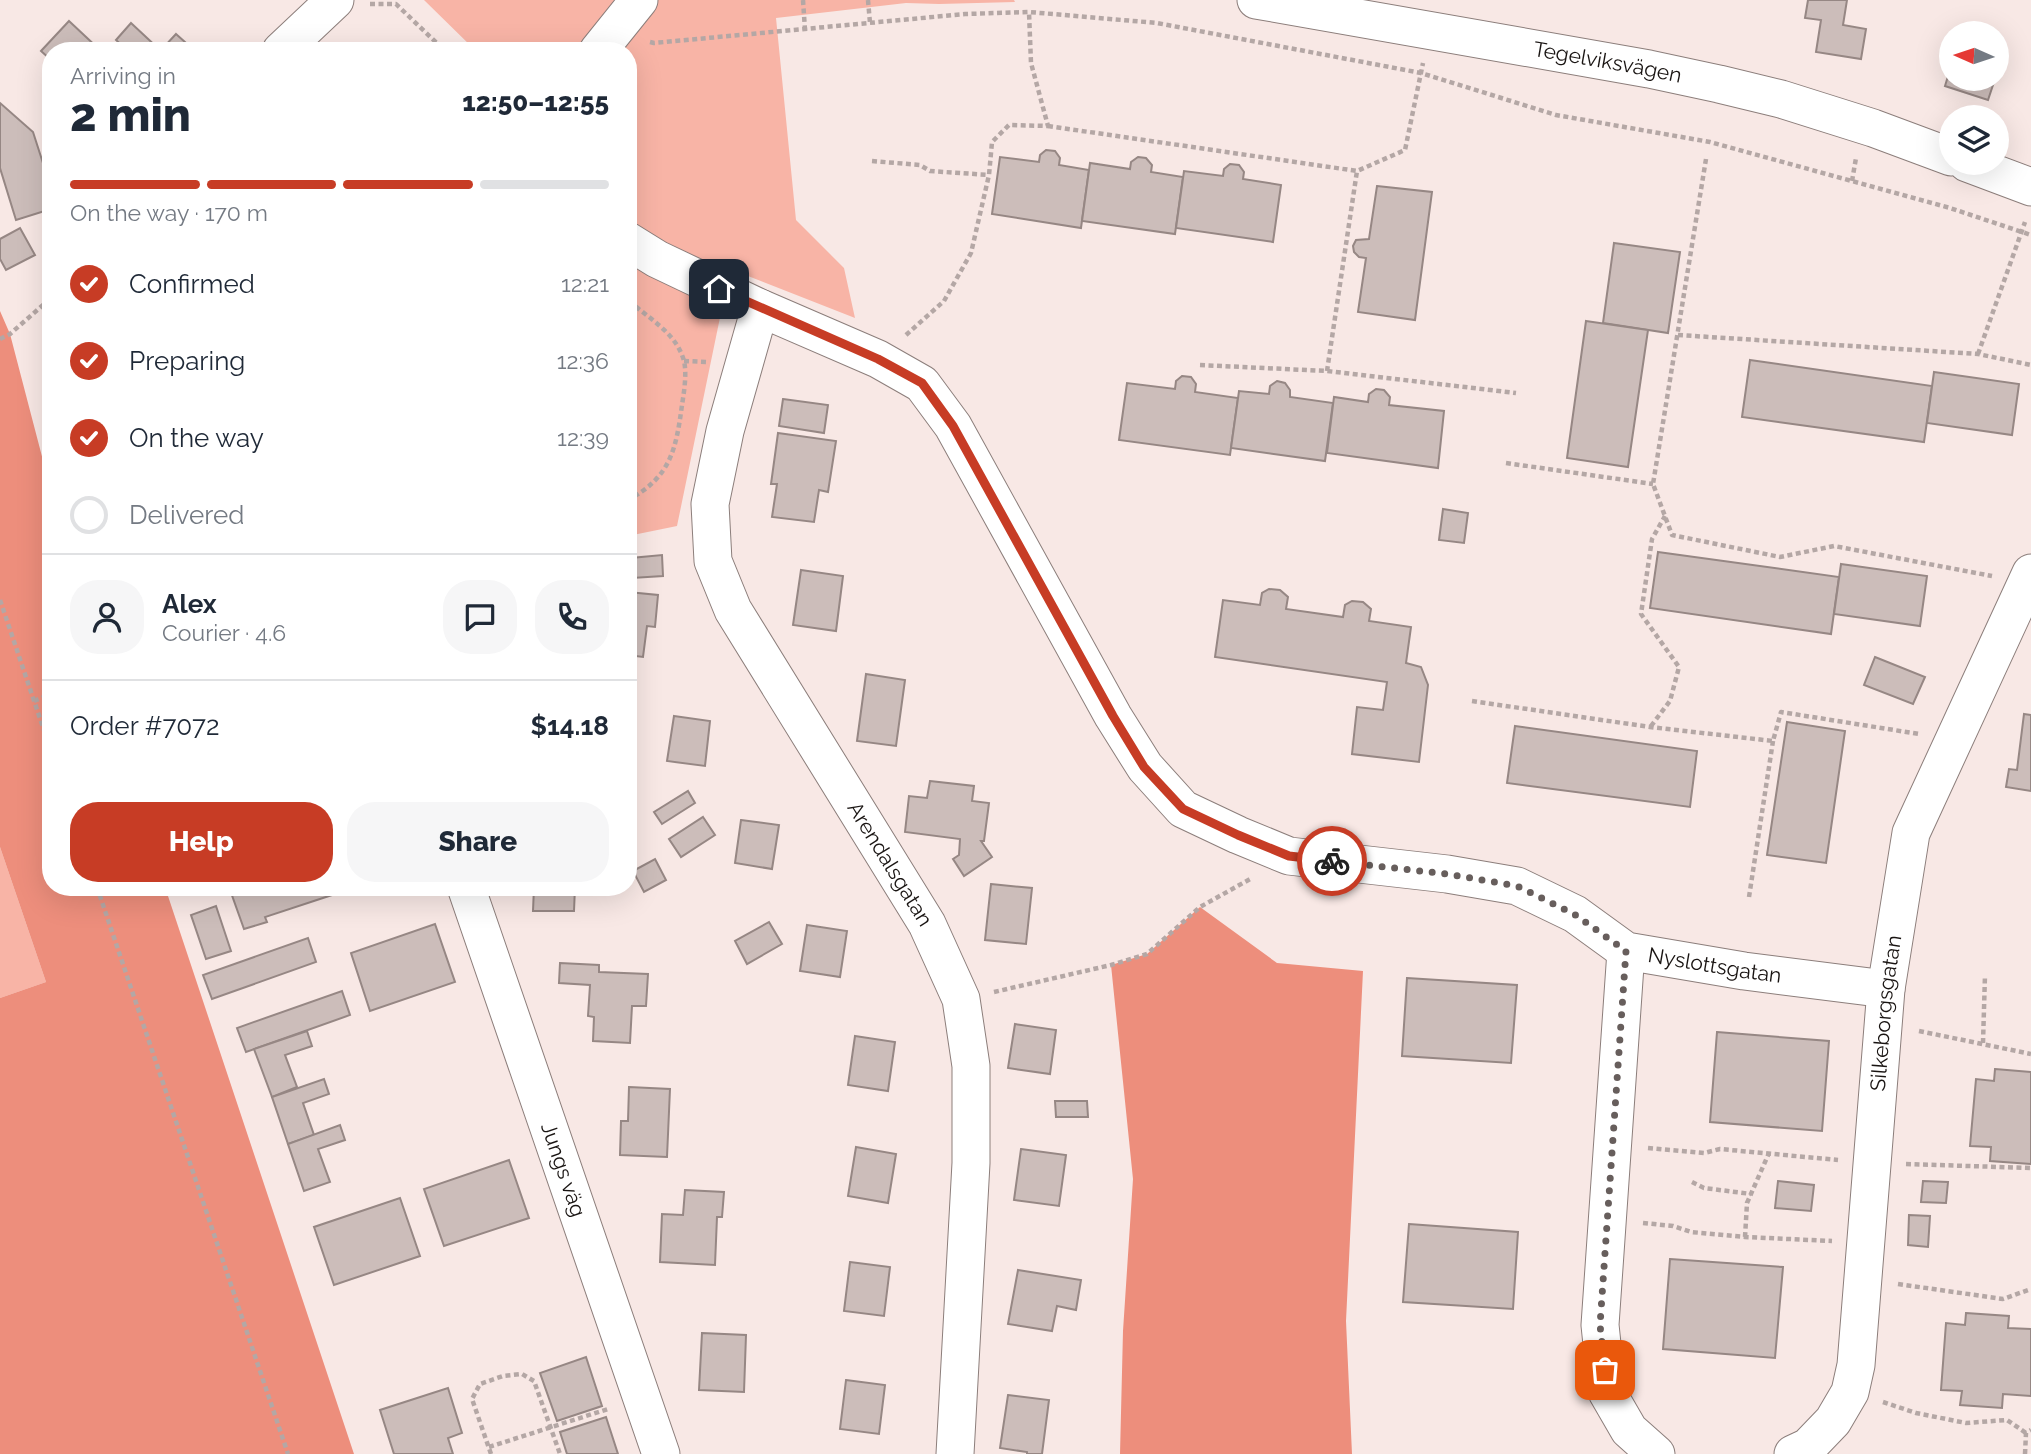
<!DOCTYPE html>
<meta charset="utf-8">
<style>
body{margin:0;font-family:Raleway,sans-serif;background:#f6f6f7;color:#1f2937;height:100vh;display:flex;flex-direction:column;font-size:26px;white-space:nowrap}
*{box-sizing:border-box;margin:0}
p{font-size:23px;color:#747a83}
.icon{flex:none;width:38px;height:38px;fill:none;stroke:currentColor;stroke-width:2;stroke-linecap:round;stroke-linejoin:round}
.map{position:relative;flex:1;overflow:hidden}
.sheet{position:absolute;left:42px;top:42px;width:595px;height:854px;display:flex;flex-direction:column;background:#fff;border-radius:28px;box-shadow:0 7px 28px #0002}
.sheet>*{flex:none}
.needle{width:46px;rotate:273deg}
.buttons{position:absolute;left:1939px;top:21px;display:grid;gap:14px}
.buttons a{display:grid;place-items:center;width:70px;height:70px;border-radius:50%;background:#fff;box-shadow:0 7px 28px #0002;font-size:35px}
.pin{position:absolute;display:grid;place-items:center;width:60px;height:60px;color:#fff;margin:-30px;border-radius:14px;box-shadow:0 4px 10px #0006}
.courier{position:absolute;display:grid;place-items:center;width:70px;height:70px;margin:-35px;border:5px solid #c73c25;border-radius:50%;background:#fff;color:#222;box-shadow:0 2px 9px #0007}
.head em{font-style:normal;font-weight:800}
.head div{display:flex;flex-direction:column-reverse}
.head{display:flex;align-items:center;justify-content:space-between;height:119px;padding:0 28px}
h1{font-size:46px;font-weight:800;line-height:52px}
.bar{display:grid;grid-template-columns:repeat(4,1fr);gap:10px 7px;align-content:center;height:84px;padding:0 28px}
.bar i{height:9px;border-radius:5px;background:#e0e1e3}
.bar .on{background:#c73c25}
.bar p{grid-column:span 4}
.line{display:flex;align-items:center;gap:18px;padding:0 28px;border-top:2px solid #e0e1e3}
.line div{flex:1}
.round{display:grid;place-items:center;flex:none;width:74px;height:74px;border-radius:28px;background:#f6f6f7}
ol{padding:0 28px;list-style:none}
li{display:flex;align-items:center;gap:21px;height:77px}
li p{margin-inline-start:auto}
li .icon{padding:7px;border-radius:50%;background:#c73c25;color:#fff;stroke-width:4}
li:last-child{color:#747a83}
li i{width:38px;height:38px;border:4px solid #e0e1e3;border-radius:50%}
.cta{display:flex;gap:14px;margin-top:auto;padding:14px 28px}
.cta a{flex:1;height:80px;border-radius:28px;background:#c73c25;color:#fff;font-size:28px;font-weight:800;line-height:80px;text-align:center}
.cta a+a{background:#f6f6f7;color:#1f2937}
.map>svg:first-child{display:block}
.green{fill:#f8b4a6}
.forest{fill:#ed8e7c}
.building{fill:#ccbdba;stroke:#968784;stroke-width:2}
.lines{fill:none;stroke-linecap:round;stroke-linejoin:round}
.minor-casing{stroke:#8c7e7b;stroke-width:39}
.path{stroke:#b4a7a5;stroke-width:4.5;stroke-dasharray:5 3.5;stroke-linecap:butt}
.minor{stroke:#fff;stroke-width:37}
.done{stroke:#675e5c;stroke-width:7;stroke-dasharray:0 12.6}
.route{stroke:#c73c25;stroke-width:9}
.labels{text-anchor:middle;stroke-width:5;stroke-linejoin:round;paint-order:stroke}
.street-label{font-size:21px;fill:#191412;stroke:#f8e8e5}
</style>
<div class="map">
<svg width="2031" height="1454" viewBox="0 0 2031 1454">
<rect width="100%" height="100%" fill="#f8e8e5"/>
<g class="green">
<polygon points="424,0 1014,0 1015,2 939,4 906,3 776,18 796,220 844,268 855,318 730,269 677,526 628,536 628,51 476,51"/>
<polygon points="0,847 46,982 0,998"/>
</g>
<g class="forest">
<polygon points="0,311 10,334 51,491 51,887 165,887 354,1454 0,1454 0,998 46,982 0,847"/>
<polygon points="1200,907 1277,963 1363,971 1346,1321 1352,1454 1120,1454 1123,1331 1133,1179 1111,965 1147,954"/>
</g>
<g class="building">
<polygon points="1808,0 1847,0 1843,25 1866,29 1861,59 1816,52 1821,20 1805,18"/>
<polygon points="69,21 101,51 51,51 51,60 41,51"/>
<polygon points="131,23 161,51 128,51 116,40"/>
<polygon points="176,34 195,51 165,51 162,49"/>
<polygon points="1951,66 1951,79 1995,79 1988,100 1945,86"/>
<polygon points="0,103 33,132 51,188 51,209 16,220 0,168"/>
<polygon points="1046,150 1055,151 1060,158 1059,165 1089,170 1081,228 992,214 1000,157 1039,162 1040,155"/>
<polygon points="1138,157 1146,158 1152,165 1151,172 1183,177 1175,234 1082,221 1090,163 1130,169 1131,162"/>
<polygon points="1230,164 1239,165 1244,172 1243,179 1281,185 1273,242 1176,228 1184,171 1223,176 1224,169"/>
<polygon points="1377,186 1432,192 1415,320 1358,312 1366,258 1359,257 1354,252 1353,246 1356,240 1369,239"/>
<polygon points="20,228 35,255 6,270 0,259 0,239"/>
<polygon points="1614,243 1680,252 1668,333 1603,323"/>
<polygon points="1586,321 1648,330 1628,467 1567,458"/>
<polygon points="1750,360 1932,386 1924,442 1742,417"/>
<polygon points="1934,372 2019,384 2012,435 1927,423"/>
<polygon points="1182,376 1191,377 1196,384 1195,392 1238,398 1230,455 1119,440 1127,383 1175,389 1176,381"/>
<polygon points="1277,381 1285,383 1290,390 1290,397 1333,403 1325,461 1231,448 1239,391 1269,394 1270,386"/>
<polygon points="1376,389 1384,390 1390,397 1389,405 1444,411 1438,468 1327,453 1334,397 1368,402 1369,394"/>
<polygon points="783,399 828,405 824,433 779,426"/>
<polygon points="778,433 836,441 828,492 819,490 814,522 772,517 777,484 771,484"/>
<polygon points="1443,509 1468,513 1464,543 1439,540"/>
<polygon points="1658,552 1839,577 1831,634 1650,608"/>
<polygon points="662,555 663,576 632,578 631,558"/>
<polygon points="1841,564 1927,576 1920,626 1834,614"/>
<polygon points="801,570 843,576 836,631 793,625"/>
<polygon points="1269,589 1280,590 1288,597 1286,609 1343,617 1345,605 1352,601 1363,602 1371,609 1369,621 1411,627 1406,663 1421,667 1428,685 1419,762 1352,754 1357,707 1383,710 1387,682 1215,657 1223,600 1260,605 1262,593"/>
<polygon points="628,592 658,595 655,627 647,626 643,657 628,655"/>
<polygon points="1875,657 1925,677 1913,704 1864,685"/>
<polygon points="866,674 905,680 896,746 857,741"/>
<polygon points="2024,714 2031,715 2031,791 2006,787 2009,769 2017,770"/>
<polygon points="674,716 710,721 705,766 667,761"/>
<polygon points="1787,722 1845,731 1826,863 1767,855"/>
<polygon points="1515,726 1697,751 1690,807 1507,783"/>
<polygon points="930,781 974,786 972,801 989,803 984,841 981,841 992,857 964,876 953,859 959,855 960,839 905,832 909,796 927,798"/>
<polygon points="688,791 695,803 662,824 654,812"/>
<polygon points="703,817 715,835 681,857 669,839"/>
<polygon points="741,820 779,825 772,869 735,863"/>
<polygon points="655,859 666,880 644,892 633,871"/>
<polygon points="991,884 1032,888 1026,944 985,940"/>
<polygon points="229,887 333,887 335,894 265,917 267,922 244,929"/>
<polygon points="534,887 575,887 574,911 533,911"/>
<polygon points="216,906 231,951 206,959 191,915"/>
<polygon points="769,922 782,944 747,964 735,941"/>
<polygon points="435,924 455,982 370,1011 351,953"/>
<polygon points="807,925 847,931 840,977 800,971"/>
<polygon points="308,938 316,962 212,999 203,975"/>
<polygon points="560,963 599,965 599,972 648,974 646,1006 632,1006 630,1043 593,1041 594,1017 588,1016 590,985 559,983"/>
<polygon points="1407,978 1517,985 1511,1063 1402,1056"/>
<polygon points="342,991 350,1015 246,1052 237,1028"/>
<polygon points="1015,1024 1056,1030 1050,1074 1008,1068"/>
<polygon points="307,1031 312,1046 285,1055 297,1087 272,1097 254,1049"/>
<polygon points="1717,1032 1829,1041 1822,1131 1710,1122"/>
<polygon points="855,1036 895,1042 888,1091 848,1085"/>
<polygon points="1995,1069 2031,1072 2031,1164 1990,1161 1991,1147 1970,1146 1976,1079 1994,1081"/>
<polygon points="324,1079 329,1094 303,1103 314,1135 288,1144 272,1097"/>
<polygon points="629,1087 670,1089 667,1157 620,1155 621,1121 628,1121"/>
<polygon points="1055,1101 1087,1101 1088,1117 1056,1117"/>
<polygon points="340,1125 345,1140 318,1149 330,1182 304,1191 288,1144"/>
<polygon points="856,1147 896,1154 888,1203 848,1196"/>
<polygon points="1021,1149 1066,1155 1059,1206 1014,1200"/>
<polygon points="509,1160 529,1218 444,1246 424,1189"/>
<polygon points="1778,1181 1814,1185 1811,1211 1775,1208"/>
<polygon points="1923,1181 1948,1182 1946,1203 1921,1202"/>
<polygon points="685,1190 724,1192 722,1217 717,1217 715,1265 660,1262 662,1214 683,1215"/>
<polygon points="400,1198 420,1256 334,1285 314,1227"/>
<polygon points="1909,1215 1930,1216 1928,1247 1908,1245"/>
<polygon points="1409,1224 1518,1232 1513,1309 1403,1302"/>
<polygon points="1670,1259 1783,1267 1775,1358 1663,1349"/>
<polygon points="850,1262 890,1267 884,1316 844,1311"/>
<polygon points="1018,1270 1081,1280 1076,1310 1057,1306 1052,1331 1008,1324"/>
<polygon points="1966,1313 2009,1316 2008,1328 2031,1329 2031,1396 2003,1394 2002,1408 1960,1405 1962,1391 1941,1390 1946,1323 1965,1325"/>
<polygon points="702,1333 746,1335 744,1392 699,1390"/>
<polygon points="586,1357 602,1406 557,1421 540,1373"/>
<polygon points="846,1380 885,1385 879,1434 840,1429"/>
<polygon points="448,1388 462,1433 448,1438 453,1454 394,1454 380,1410"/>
<polygon points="1008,1395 1049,1400 1042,1454 1027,1454 1027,1452 1000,1448"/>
<polygon points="606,1417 618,1454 567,1454 560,1432"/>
</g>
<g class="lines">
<g class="minor-casing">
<g id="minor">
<path id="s1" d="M1256 0 1649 69 1719 84 1781 99 1873 128 1951 157"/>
<polyline points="281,51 335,0"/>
<polyline points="598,51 639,0"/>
<polyline points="1967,163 2031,187"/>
<path id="s2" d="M628 241 657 259 760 308 878 359 922 384 953 426 1113 716 1145 767 1183 809 1238 835 1289 856 1447 874 1517 886 1575 914 1626 951 1744 971 1886 989"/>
<path id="s3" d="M760 308 725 431 710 504 713 561 733 610 927 924 961 999 971 1066V1163L955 1454"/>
<path id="s4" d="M466 887 661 1454"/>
<polyline points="1626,951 1600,1325 1607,1392 1629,1430 1656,1454"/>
<path id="s5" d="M1793 1454 1808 1447 1833 1421 1850 1392 1856 1365 1886 989 1911 833 2031 573"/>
</g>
</g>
<g class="path">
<polyline points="803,0 805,30"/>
<polyline points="868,0 870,23"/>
<polyline points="370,4 396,4 445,51"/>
<polyline points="650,42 654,43 965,14 1029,12 1157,23 1421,73 1556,115 1710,142 1950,208 2031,235"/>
<polyline points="1048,126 1357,171 1405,150 1423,63"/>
<polyline points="1706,159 1653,484 1672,535 1780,557 1834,546 1992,576"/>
<polyline points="872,161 920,165 930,171 989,175"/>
<polyline points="1852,181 1856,158"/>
<path d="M628 304 634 305C653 321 677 335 684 361 687 374 684 392 682 405 676 449 671 477 628 500"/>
<polyline points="906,335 944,301 971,253 989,175 992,142 1009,125 1048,126 1031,63 1029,12"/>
<polyline points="1678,335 1978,354 2031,365"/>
<polyline points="0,339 10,334 51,298"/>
<polyline points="1978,354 2025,222"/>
<polyline points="684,361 707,362"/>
<polyline points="1200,365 1327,371 1516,393"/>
<polyline points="1327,371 1357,171"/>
<polyline points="1506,463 1653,484"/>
<polyline points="0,600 51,751"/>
<polyline points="34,701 51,694"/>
<polyline points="1472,701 1650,727 1773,741 1781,712 1919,734"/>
<polyline points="1651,726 1670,701 1679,667 1641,614 1652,539 1665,516"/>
<polyline points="97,887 288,1454"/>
<polyline points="1749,897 1773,741"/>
<polyline points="994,992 1111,965 1147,954 1200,907 1252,878"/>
<polyline points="1919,1031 2031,1054"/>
<polyline points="1983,1043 1985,975"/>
<polyline points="1648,1148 1704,1153 1720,1149 1838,1160"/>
<polyline points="1906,1164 2031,1168"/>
<polyline points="1692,1182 1704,1188 1751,1194"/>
<polyline points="1643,1223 1673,1226 1691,1232 1745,1237 1832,1241"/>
<polyline points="1745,1237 1747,1203 1769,1153"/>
<polyline points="1898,1284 2003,1299 2031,1289"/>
<polyline points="1883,1402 1916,1413 1966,1423 2007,1420 2026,1433"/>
<polyline points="489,1447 608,1409"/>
<polyline points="491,1454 472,1399 480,1384 503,1376 522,1374 534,1381 560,1454"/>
<polyline points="2025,1454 2026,1433 2031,1430"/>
</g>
<use href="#minor" class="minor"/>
</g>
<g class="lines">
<polyline class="done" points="1332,861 1447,874 1517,886 1574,914 1626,951 1600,1325 1605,1370"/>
<polyline class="route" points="719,289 878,359 922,383 953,426 1113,716 1144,767 1183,809 1238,835 1289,856 1332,861"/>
</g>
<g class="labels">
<g class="street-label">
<text dy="7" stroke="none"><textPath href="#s1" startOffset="357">Tegelviksvägen</textPath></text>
<text dy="7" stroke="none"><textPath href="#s3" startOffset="611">Arendalsgatan</textPath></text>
<text dy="7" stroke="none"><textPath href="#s2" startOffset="1391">Nyslottsgatan</textPath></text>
<text dy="7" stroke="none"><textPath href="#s5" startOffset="467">Silkeborgsgatan</textPath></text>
<text dy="7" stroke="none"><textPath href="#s4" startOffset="299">Jungs väg</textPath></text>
</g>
</g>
</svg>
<div class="buttons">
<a><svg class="needle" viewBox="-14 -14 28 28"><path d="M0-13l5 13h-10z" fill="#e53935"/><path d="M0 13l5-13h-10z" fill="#747a83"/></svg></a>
<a><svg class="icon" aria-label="layers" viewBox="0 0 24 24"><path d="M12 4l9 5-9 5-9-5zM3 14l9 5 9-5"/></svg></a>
</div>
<div class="pin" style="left:1605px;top:1370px;background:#ea580c"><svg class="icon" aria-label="bag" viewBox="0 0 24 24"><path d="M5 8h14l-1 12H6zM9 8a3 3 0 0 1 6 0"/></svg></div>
<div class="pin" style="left:719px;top:289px;background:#1f2937"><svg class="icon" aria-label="home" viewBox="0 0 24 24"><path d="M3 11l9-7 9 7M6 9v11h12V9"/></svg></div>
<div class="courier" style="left:1332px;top:861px"><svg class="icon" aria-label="bike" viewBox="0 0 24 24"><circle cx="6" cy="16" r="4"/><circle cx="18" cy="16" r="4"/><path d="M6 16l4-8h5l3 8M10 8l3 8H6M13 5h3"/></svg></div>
<section class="sheet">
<div class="head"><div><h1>2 min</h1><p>Arriving in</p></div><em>12:50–12:55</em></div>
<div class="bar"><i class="on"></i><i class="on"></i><i class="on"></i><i></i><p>On the way · 170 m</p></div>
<ol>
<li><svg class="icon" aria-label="check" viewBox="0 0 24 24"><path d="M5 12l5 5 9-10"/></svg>Confirmed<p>12:21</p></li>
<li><svg class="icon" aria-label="check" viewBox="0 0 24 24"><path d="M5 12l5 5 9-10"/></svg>Preparing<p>12:36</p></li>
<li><svg class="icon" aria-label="check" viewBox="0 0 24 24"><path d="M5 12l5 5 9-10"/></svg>On the way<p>12:39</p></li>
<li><i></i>Delivered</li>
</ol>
<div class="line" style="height:126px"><a class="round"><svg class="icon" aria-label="person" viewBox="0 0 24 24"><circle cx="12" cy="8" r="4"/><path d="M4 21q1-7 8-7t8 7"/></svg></a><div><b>Alex</b><p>Courier · 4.6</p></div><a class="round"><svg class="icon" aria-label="chat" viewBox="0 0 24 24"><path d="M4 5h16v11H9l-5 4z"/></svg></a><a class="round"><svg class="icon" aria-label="phone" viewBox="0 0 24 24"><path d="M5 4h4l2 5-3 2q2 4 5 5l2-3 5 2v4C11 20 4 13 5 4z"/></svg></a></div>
<div class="line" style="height:91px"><div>Order #7072</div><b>$14.18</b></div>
<div class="cta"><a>Help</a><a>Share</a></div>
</section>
</div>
